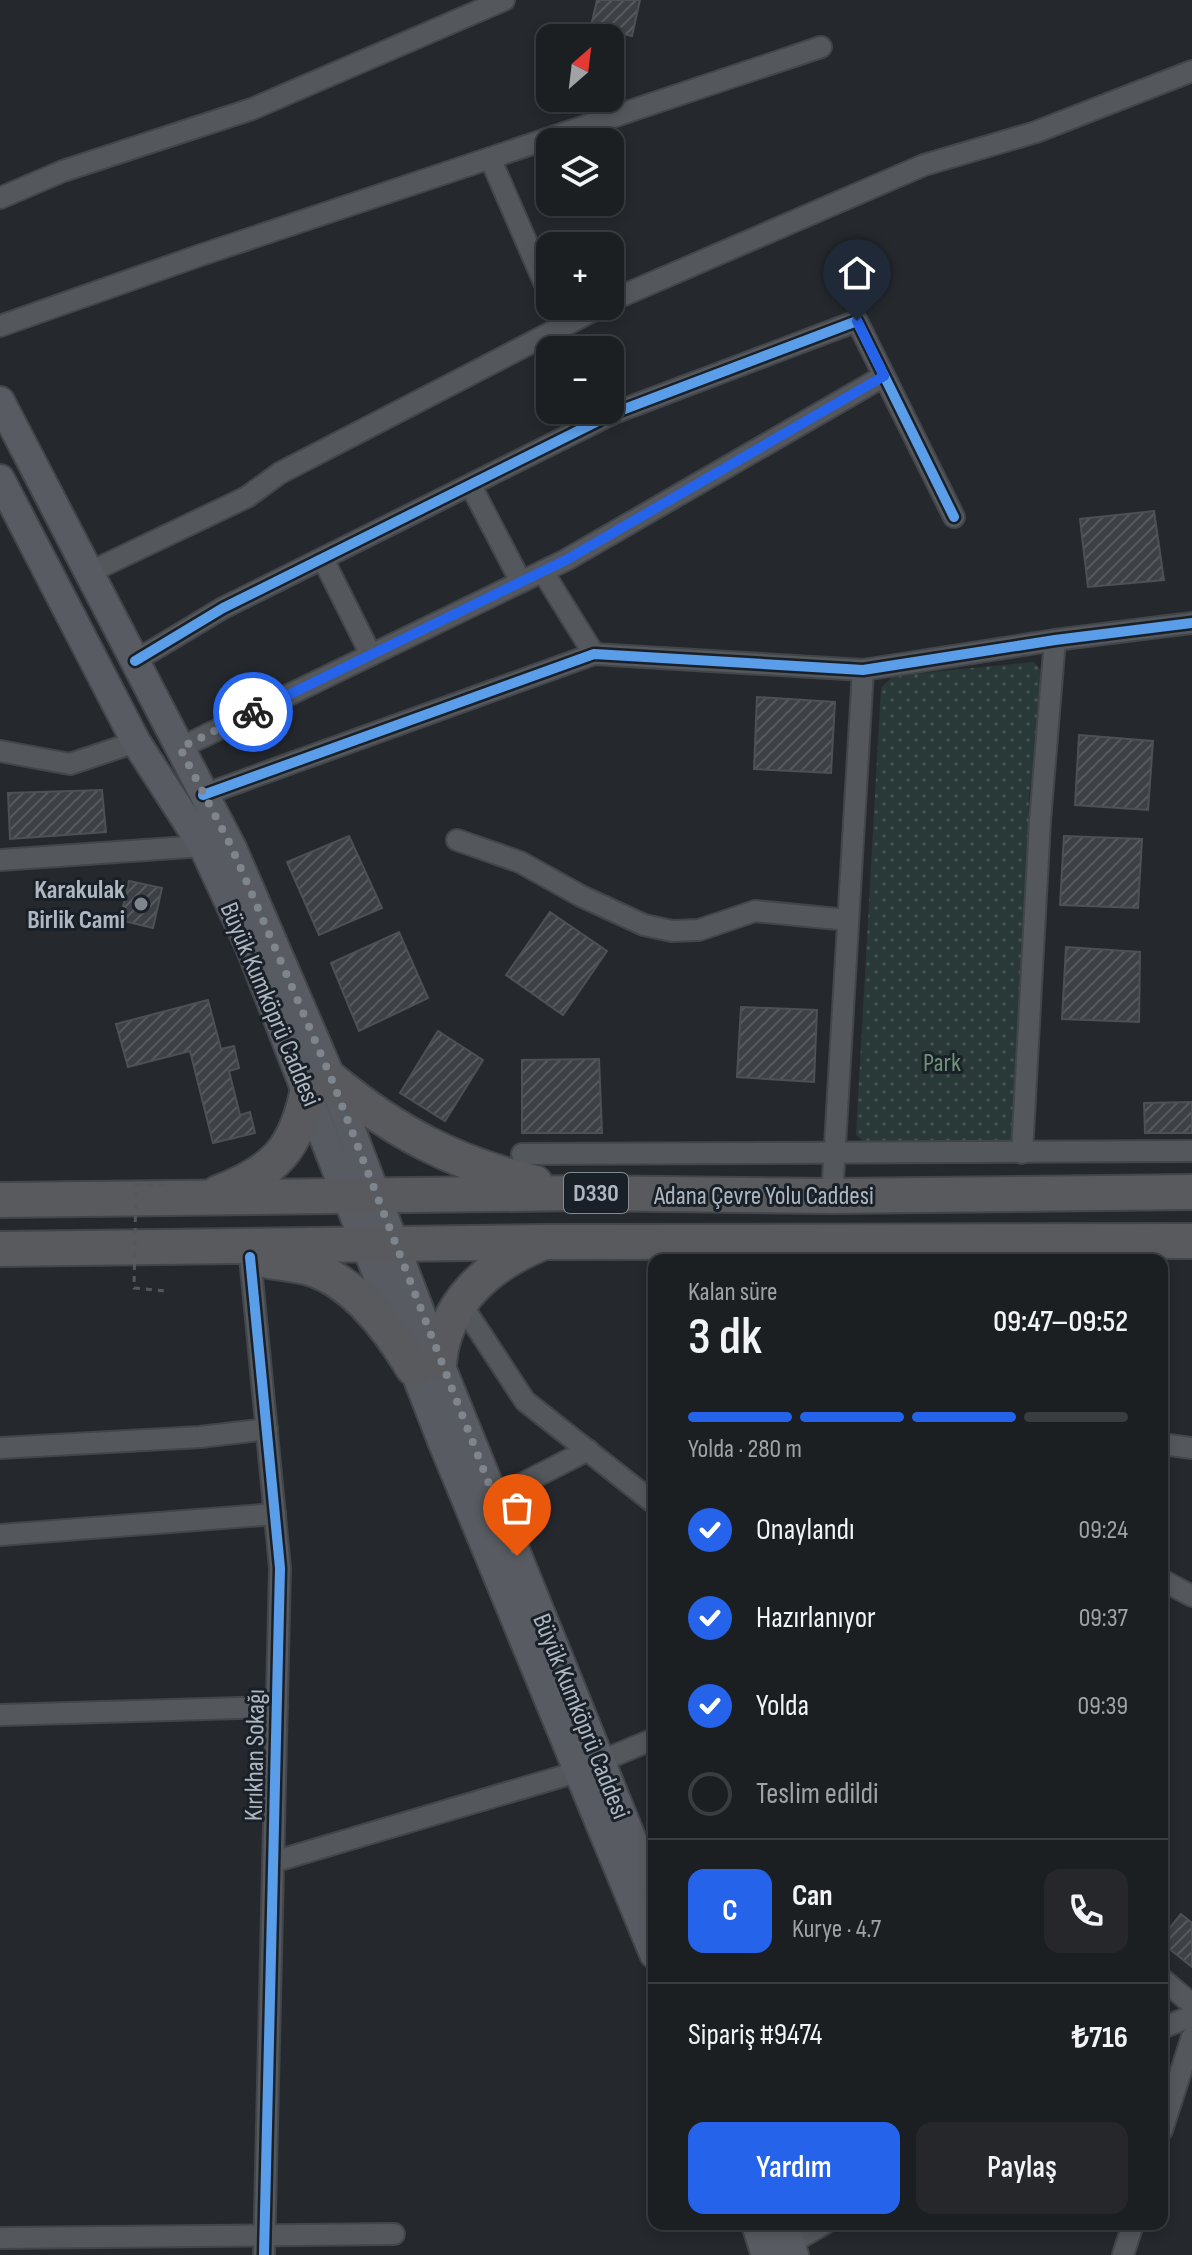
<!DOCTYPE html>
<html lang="tr">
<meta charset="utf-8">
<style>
body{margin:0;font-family:"Sofia Sans Condensed",sans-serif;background:#25272a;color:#f1f3f6;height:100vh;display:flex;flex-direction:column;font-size:30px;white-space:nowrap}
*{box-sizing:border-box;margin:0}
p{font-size:26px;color:#a0a2a5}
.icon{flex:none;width:44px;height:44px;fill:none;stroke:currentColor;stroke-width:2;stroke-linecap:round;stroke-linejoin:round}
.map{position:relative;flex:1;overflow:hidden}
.panel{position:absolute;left:648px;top:1254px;width:520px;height:976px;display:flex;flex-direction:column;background:#1c1f22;border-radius:16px;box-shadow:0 4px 12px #0003,0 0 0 2px #3a3d40}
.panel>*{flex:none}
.needle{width:52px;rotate:28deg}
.tools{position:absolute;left:536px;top:24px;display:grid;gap:16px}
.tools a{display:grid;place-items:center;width:88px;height:88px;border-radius:16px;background:#1c1f22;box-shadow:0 4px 12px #0003,0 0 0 2px #3a3d40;font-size:40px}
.pin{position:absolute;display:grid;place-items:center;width:68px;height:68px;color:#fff;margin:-82px -34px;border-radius:50% 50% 50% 0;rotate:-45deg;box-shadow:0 0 8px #0007}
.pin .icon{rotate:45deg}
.courier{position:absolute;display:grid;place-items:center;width:80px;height:80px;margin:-40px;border:6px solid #2563eb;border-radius:50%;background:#fff;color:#222;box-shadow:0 2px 10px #0007}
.overview em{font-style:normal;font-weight:600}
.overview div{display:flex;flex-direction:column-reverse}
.overview{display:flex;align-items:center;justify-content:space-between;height:136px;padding:0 40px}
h1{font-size:52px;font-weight:600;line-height:60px}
.bar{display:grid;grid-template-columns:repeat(4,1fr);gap:12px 8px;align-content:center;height:96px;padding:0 40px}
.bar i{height:10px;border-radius:6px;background:#3a3d40}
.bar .current{background:#2563eb}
.bar p{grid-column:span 4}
.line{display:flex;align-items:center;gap:20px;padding:0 40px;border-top:2px solid #3a3d40}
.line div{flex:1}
.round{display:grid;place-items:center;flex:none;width:84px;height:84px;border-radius:16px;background:#25272a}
ol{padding:0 40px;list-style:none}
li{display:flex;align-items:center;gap:24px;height:88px}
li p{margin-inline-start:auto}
li .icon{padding:8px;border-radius:50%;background:#2563eb;color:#fff;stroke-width:4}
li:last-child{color:#a0a2a5}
li i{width:44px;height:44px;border:4px solid #3a3d40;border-radius:50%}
.button{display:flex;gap:16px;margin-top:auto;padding:16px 40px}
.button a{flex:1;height:92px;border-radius:16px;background:#2563eb;color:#fff;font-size:32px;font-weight:600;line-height:92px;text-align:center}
.button a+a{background:#25272a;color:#f1f3f6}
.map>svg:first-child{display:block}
.park{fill:url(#park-dots)}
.building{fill:url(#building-hatch);stroke:#4d5156;stroke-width:2}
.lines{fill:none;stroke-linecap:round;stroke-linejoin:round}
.minor-casing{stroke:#424549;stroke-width:24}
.secondary-casing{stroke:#424549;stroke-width:32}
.trunk-casing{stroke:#42464a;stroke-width:38}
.minor{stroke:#54585d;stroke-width:20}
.secondary{stroke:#585c62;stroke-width:28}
.trunk{stroke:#585a5e;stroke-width:34}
.path-bridge{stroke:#53585b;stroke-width:3;stroke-dasharray:6 6;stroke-linecap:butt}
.cycleway-casing{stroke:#1a2028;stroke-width:15}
.cycleway{stroke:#5a9eea;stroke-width:10}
.done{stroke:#7e858d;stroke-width:8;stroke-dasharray:0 14.4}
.route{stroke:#2563eb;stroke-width:10}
.poi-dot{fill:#7e858d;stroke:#1a2028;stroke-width:3}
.labels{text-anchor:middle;stroke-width:6;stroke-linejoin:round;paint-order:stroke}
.shield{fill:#1a2028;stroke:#828992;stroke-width:2}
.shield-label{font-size:24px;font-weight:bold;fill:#aeb6c0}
.poi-label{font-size:26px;font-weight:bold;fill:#aeb6c0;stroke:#1a2028;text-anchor:end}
.street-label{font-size:26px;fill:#aeb6c0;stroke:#1a2028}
.park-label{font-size:26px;fill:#709377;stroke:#1a2028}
</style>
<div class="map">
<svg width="1192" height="2255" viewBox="0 0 1192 2255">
<defs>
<pattern id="park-dots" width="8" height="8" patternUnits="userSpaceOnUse" patternTransform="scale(2)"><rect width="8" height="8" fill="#293938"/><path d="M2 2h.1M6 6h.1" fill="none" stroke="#465353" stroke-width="1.8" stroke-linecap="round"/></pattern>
<pattern id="building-hatch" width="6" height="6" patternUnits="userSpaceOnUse" patternTransform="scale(2)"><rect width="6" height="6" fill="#3d4145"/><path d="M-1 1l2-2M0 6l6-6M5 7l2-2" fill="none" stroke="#565a5e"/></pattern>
</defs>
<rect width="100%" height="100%" fill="#25292e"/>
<polygon class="park" points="1034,662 1048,679 1029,794 1022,1129 1005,1145 871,1147 856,1135 881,688 893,676"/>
<g class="building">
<polygon points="597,0 640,0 632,36 591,26"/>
<polygon points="1154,511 1164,580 1088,587 1080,519"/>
<polygon points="757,697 835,702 831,773 754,769"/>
<polygon points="1079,735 1153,741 1148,810 1075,805"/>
<polygon points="102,790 106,832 10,839 8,793"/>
<polygon points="349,836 382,908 319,935 287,862"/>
<polygon points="1064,836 1142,839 1138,908 1060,905"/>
<polygon points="129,881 162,888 153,928 120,920"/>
<polygon points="550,912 607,951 563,1015 506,975"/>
<polygon points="399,932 428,998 359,1031 331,963"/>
<polygon points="1066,947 1140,952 1139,1022 1062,1019"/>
<polygon points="208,1000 221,1049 234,1046 239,1068 229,1071 240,1115 250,1112 255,1133 213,1143 190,1051 128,1067 116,1024"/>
<polygon points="741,1007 817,1010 814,1082 737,1077"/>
<polygon points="438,1031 483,1060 445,1121 400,1093"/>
<polygon points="599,1059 602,1133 522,1133 522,1060"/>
<polygon points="1192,1102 1192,1133 1145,1133 1144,1103"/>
<polygon points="1181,1914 1192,1923 1192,1967 1162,1943 1162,1937"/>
</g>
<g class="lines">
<g class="minor-casing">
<g id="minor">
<polyline points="598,98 606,119"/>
<polyline points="490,158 550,296"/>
<polyline points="0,198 63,171 252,109 504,0"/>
<polyline points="610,301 924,165 1036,132 1192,71"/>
<polyline points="0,326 198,256 821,47"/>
<polyline points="471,486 521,582"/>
<polyline points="323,559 371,655"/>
<polyline points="543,572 594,654"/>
<polyline points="88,573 247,497 280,473 602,306"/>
<polyline points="135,661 223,608 614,413 857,321 954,517"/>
<polyline points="180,748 566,560 884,376"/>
<polyline points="0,751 70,764 136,742"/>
<polyline points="203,795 594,654 863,670 1055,640 1192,623"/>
<polyline points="457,840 520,862 581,896 644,925 672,931 699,930 755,911 848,920"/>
<polyline points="0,860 203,846"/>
<polyline points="1022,1153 1040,821 1055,640"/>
<polyline points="522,1154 1192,1151"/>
<polyline points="832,1196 863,670"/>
<polyline points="250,1257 280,1568 264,2255"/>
<polyline points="460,1302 525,1401 654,1503"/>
<polyline points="1162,1444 1192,1448"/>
<polyline points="0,1448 200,1437 267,1429"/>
<polyline points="494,1498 588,1450"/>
<polyline points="0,1535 275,1514"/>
<polyline points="1162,1580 1192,1596"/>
<polyline points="0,1715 277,1707"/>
<polyline points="601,1761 654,1739"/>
<polyline points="273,1862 577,1772"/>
<polyline points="1162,1979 1192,2004"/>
<polyline points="1162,2028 1192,2016"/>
<polyline points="1162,2130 1192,2037"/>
<polyline points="0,2238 394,2234"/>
<polyline points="790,2244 824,2224"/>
<polyline points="1123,2255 1133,2224"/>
</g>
</g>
<g class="secondary-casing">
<g id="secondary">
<polyline points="0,401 232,848 332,1080 439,1362 654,1894"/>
<polyline points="0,479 136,742 203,846 250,947 442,1441 654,1954"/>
<polyline points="756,2224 766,2255"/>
<polyline points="783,2224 794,2255"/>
</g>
</g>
<g class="trunk-casing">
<g id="trunk">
<path d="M332 1080C396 1133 454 1163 535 1183"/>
<path d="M218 1193C275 1171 296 1150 308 1089"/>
<polyline points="0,1200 582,1193 832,1196 1192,1192"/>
<polyline points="0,1249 545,1242 1192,1241"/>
<path d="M264 1260C280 1263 297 1264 313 1269 357 1284 390 1330 413 1368"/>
<path d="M439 1362C445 1303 487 1266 539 1244"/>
</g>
</g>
<use href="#minor" class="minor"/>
<use href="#secondary" class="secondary"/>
<use href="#trunk" class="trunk"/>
<polyline class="path-bridge" points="165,1185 136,1185 134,1288 166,1291"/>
<g class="cycleway-casing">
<g id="cycleway">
<polyline points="135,661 223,608 614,413 857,321 954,517"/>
<polyline points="203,795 594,654 863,670 1055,640 1192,623"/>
<polyline points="250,1257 280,1568 264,2255"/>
</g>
</g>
<use href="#cycleway" class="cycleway"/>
</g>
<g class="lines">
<polyline class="done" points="253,712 180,748 232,848 332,1080 517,1556"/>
<polyline class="route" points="253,712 566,560 884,376 857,321"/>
</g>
<circle class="poi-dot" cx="141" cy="904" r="8"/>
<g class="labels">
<rect class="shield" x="564" y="1173" width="64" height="40" rx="6"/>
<g class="shield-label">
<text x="596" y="1201">D330</text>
</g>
<g class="poi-label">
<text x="125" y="898">Karakulak<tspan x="125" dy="30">Birlik Cami</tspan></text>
</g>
<g class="street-label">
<text transform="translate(271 1004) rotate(67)" y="9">Büyük Kumköprü Caddesi</text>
<text x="764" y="1204">Adana Çevre Yolu Caddesi</text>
<text transform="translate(582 1716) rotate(68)" y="9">Büyük Kumköprü Caddesi</text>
<text transform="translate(254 1755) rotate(-89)" y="9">Kırıkhan Sokağı</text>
</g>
<g class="park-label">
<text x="942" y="1071">Park</text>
</g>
</g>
</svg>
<div class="tools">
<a><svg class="needle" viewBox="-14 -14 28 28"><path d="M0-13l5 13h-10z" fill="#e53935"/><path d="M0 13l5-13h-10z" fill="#a0a2a5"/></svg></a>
<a><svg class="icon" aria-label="layers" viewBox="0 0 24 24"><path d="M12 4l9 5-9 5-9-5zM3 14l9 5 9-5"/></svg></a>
<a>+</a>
<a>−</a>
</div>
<div class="pin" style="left:517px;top:1556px;background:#ea580c"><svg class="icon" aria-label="bag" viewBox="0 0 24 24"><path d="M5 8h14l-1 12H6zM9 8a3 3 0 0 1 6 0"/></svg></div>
<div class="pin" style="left:857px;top:321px;background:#1f2937"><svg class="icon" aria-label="home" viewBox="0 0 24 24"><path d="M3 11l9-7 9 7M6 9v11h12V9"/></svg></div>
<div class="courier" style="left:253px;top:712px"><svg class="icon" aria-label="bike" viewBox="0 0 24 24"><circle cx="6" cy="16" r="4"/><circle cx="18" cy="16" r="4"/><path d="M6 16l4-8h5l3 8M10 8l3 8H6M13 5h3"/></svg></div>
<section class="panel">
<div class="overview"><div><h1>3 dk</h1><p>Kalan süre</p></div><em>09:47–09:52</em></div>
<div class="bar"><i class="current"></i><i class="current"></i><i class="current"></i><i></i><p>Yolda · 280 m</p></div>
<ol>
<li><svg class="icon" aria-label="check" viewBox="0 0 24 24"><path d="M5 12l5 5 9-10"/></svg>Onaylandı<p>09:24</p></li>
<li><svg class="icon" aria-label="check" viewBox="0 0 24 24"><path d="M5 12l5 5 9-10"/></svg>Hazırlanıyor<p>09:37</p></li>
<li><svg class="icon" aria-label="check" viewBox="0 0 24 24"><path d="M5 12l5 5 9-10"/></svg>Yolda<p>09:39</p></li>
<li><i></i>Teslim edildi</li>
</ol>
<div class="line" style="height:144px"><b class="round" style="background:#2563eb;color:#fff">C</b><div><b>Can</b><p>Kurye · 4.7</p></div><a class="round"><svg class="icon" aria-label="phone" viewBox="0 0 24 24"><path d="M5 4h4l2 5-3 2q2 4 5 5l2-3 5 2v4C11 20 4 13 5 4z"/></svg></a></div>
<div class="line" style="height:104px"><div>Sipariş #9474</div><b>₺716</b></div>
<div class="button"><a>Yardım</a><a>Paylaş</a></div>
</section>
</div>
